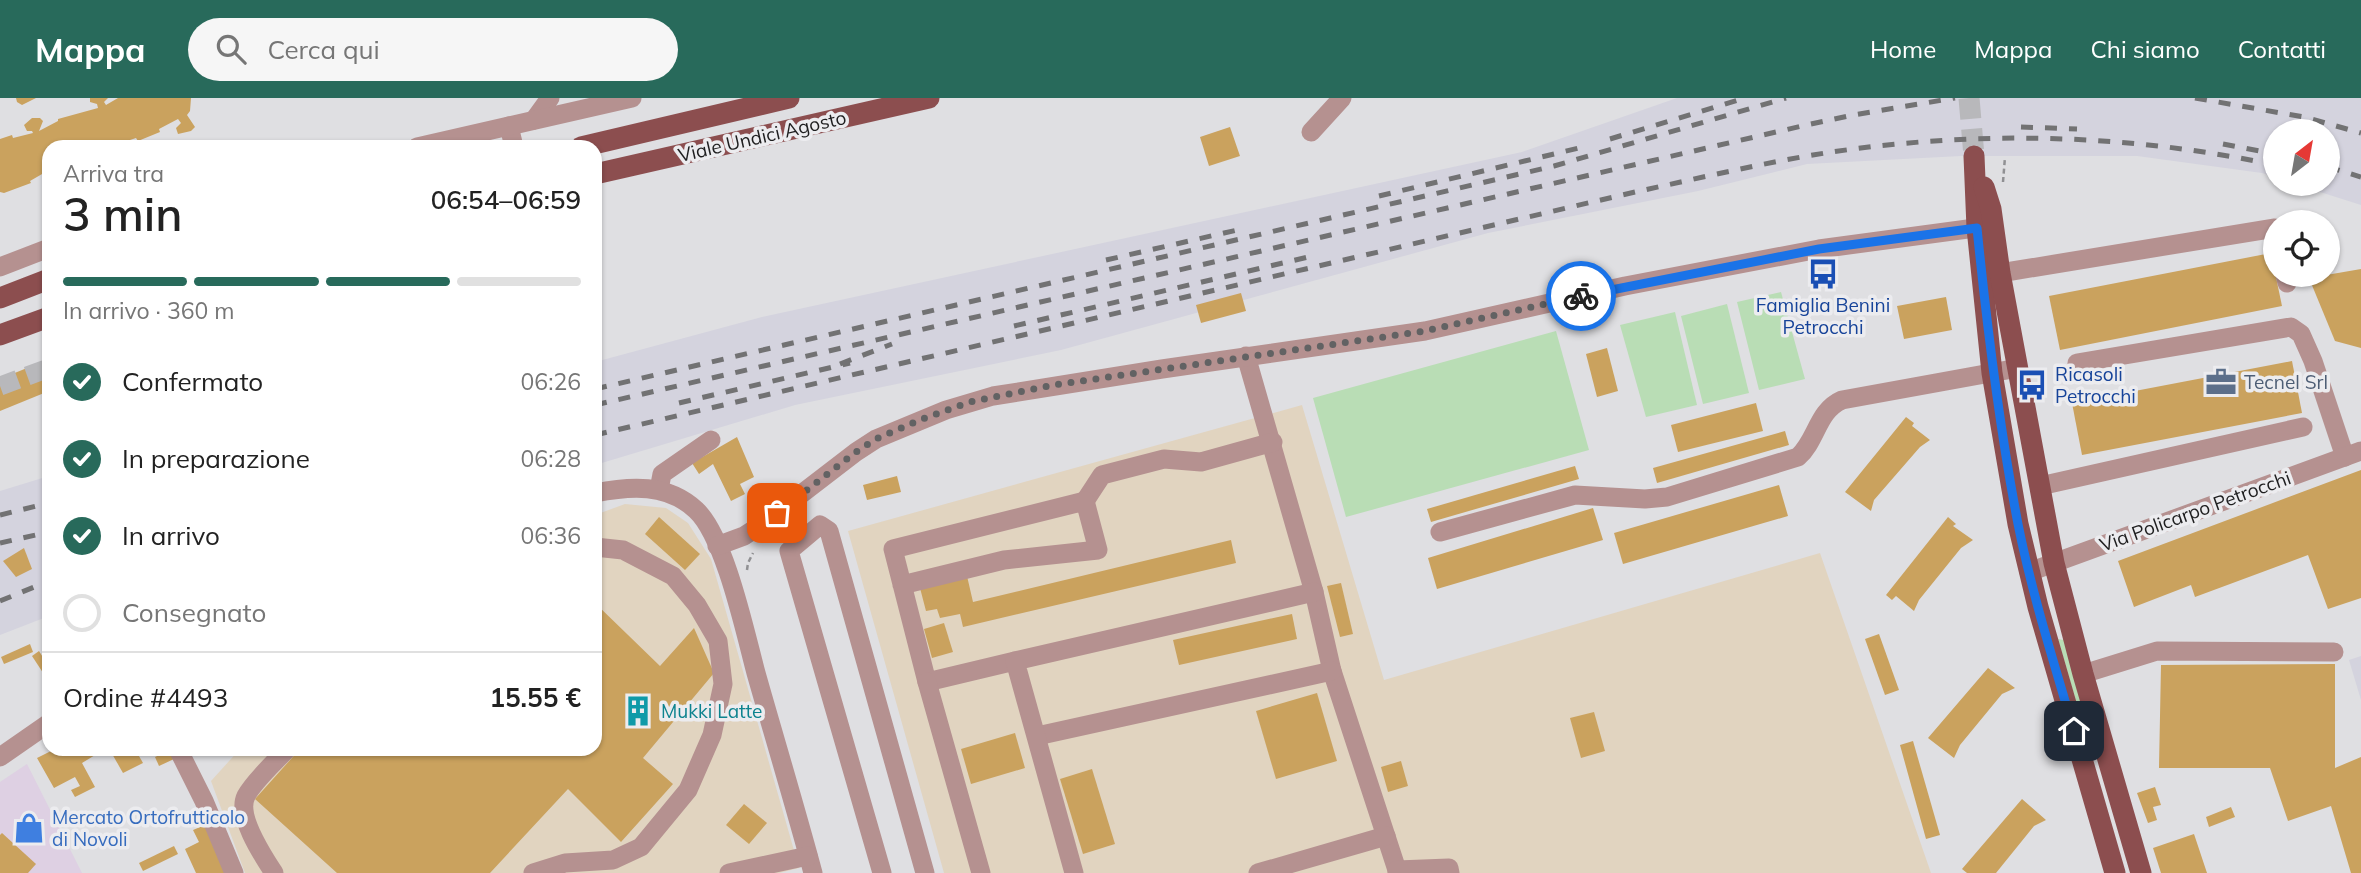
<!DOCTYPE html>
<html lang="it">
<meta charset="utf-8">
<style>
body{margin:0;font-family:Mulish,sans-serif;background:#f6f6f6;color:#222;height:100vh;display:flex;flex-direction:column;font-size:26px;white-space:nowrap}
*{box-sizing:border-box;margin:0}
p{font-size:23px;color:#767676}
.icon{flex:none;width:38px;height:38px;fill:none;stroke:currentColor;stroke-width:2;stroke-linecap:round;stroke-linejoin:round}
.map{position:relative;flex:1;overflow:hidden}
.drawer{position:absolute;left:42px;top:42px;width:560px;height:616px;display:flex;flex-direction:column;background:#fff;border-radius:21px;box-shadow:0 2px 5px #0004}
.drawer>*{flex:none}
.needle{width:46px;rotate:31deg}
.tools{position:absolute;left:2263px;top:21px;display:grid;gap:14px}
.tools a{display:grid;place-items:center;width:77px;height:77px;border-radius:50%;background:#fff;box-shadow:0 2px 5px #0004;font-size:35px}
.pin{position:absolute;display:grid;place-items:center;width:60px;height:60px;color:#fff;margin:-30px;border-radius:14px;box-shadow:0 4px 10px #0006}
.courier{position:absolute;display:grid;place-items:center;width:70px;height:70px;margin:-35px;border:5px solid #1a73e8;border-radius:50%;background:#fff;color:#222;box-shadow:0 2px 9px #0007}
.headline em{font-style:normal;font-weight:600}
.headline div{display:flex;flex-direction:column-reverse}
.headline{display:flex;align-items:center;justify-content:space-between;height:119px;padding:0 21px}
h1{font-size:46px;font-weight:600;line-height:52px}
.bar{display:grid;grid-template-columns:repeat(4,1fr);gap:10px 7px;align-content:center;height:84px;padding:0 21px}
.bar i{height:9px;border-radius:5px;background:#e0e0e0}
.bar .current{background:#286a5b}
.bar p{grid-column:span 4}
.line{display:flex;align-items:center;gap:18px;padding:0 21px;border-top:2px solid #e0e0e0}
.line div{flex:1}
ol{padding:0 21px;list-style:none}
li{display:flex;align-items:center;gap:21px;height:77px}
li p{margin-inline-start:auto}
li .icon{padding:7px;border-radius:50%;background:#286a5b;color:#fff;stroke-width:4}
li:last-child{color:#767676}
li i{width:38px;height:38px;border:4px solid #e0e0e0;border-radius:50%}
header{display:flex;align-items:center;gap:42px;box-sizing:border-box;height:98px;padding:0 35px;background:#286a5b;color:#fff}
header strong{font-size:33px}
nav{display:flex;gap:38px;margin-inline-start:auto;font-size:24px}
.search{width:490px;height:63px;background:#f6f6f6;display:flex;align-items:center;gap:18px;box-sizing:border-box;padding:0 24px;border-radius:38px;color:#767676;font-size:26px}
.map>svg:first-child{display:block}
.commercial{fill:#ded0e3}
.industrial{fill:#e1d4c0}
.built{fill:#d4d3de}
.green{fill:#b9ddb5}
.building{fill:#caa25e}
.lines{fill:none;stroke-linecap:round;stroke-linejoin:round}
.minor-tunnel{stroke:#b8b8bb;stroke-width:19;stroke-dasharray:19 10;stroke-linecap:butt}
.major-tunnel{stroke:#b8b8bb;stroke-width:21;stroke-dasharray:21 10;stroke-linecap:butt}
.path{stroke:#909093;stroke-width:2.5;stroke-dasharray:5 3.5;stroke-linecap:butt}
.minor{stroke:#b59190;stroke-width:19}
.major{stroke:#8c4e4f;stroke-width:21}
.rail{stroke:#727273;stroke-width:5;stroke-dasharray:12 12;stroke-linecap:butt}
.done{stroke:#626263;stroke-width:7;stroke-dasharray:0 12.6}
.route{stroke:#1a73e8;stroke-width:9}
.labels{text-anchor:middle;stroke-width:7;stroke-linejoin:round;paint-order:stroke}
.street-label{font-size:19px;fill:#1e1e1f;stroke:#ececef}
.transit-label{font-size:19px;fill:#164399;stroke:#ececef}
.service-label{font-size:19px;fill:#4e5e75;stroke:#ececef;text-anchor:start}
.culture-label{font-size:19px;fill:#0d838f;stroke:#ececef;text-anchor:start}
.shop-label{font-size:19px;fill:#366cbe;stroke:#ececef;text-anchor:start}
</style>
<header>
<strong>Mappa</strong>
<div class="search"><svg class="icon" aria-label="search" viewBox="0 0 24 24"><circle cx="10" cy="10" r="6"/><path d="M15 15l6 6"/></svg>Cerca qui</div>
<nav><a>Home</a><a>Mappa</a><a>Chi siamo</a><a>Contatti</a></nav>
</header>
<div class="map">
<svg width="2361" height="775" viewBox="0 0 2361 775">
<rect width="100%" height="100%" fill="#dfdfe2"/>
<polygon class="commercial" points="27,666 82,775 0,775 0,684"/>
<g class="industrial">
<polygon points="1302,307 1384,582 1820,455 1931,775 944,775 848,433"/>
<polygon points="625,406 666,410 688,425 711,461 799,770 779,775 245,775 211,683 240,651 595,651 595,417"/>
</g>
<g class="built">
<polygon points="1677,0 2361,0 2361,107 2295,86 2328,86 2328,33 2275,33 2275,79 2262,75 2137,58 1961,58 1807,66 1698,93 1488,135 1061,252 795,307 595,367 595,264 762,219 1522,54"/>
<polygon points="49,378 49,518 0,537 0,393"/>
<polygon points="2361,558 2361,602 2349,562"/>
</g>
<g class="green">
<polygon points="1781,194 1805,281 1759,292 1737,204"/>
<polygon points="1727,206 1749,295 1703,306 1681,218"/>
<polygon points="1675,214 1697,307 1646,319 1620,227"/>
<polygon points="1556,233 1589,352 1346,419 1313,300"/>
<polygon points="2058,541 2064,542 2088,631 2086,632 2084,631"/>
</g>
<g class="building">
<polygon points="16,0 36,0 22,7 17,4"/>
<polygon points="90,0 108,0 104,4 106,7 118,0 191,0 190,13 187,17 195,29 191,33 178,36 176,30 181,25 178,21 159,31 160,34 138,43 136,40 121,45 132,49 49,49 49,72 30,83 31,85 4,95 0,94 0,41 12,37 13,40 33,35 32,33 27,33 24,27 32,20 40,20 43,23 39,33 58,23 58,21 98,10 97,6 90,4"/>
<polygon points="1230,29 1240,58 1209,68 1200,39"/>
<polygon points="2271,155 2282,208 2060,252 2049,198"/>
<polygon points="2361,171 2361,250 2335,243 2309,180"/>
<polygon points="1241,195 1246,213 1201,225 1196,207"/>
<polygon points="1946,199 1952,232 1904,241 1897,208"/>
<polygon points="1607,250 1618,293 1597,299 1586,256"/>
<polygon points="49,261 49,293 0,313 0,281"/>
<polygon points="2292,263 2302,315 2082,357 2072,305"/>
<polygon points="1756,305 1763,333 1678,354 1671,327"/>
<polygon points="1906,319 1914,325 1912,328 1930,342 1920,349 1874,402 1871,413 1845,394"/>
<polygon points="1785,333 1789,347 1657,385 1653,370"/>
<polygon points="737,339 754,379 740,386 745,396 731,403 713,366 699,376 692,365"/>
<polygon points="1575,368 1579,381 1431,424 1427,411"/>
<polygon points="2361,372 2361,500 2328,511 2308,457 2195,499 2191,487 2134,509 2118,463"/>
<polygon points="897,378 901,394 867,402 863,387"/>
<polygon points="1779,387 1788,418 1623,466 1614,435"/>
<polygon points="1593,410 1603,442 1437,491 1428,460"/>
<polygon points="659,419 700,456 685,472 645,436"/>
<polygon points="1948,419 1956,426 1953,428 1973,442 1961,450 1919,502 1914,513 1896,498 1892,502 1886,497"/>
<polygon points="1231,442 1236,465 963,529 960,516 940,520 937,511 926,513 920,490 967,478 973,504"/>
<polygon points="24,450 32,471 16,479 3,463"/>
<polygon points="1341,485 1353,536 1340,539 1327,488"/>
<polygon points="595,505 660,568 694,530 714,575 643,660 673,686 621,744 568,691 490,775 337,775 255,701 300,651 595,651"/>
<polygon points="1292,516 1297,541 1179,567 1173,542"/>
<polygon points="944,525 953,554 932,560 924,531"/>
<polygon points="1879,536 1899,592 1885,597 1865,541"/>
<polygon points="30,546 33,554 4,566 1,559"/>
<polygon points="39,553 49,569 49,584 32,558"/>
<polygon points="2335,566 2335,670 2361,659 2361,775 2351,775 2331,708 2288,723 2270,670 2159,670 2161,567"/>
<polygon points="1988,570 2015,590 2002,596 1960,647 1954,660 1928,640"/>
<polygon points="1317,595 1337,663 1276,681 1256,613"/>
<polygon points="1594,614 1605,653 1581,660 1570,620"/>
<polygon points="1015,635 1025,670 971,686 961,651"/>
<polygon points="1913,643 1940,737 1926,741 1900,647"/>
<polygon points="55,651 105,651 82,665 95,689 75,699 71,692 80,688 75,679 54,690 37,660"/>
<polygon points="117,651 135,651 143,665 123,675 111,654"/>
<polygon points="170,652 174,661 159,668 155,659"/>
<polygon points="1401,663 1408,688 1388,694 1381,669"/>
<polygon points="1092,671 1115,746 1083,756 1060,681"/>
<polygon points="2155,689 2161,707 2153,709 2157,722 2148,725 2137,695"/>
<polygon points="2022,701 2046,722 2034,728 1996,775 1967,775 1962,771"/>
<polygon points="744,706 767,725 749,746 726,727"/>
<polygon points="2231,709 2235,719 2209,729 2206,719"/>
<polygon points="205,727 227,775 196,775 185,751 199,744 193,732"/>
<polygon points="2,735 36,766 28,775 0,775 0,737"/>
<polygon points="2194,736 2207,775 2161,775 2153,750"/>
<polygon points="174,748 178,756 143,773 139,765"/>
</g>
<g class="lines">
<polyline class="minor-tunnel" points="0,288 49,270"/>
<polyline class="major-tunnel" points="1969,0 1974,58"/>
<g class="path">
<polyline points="383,49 401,45"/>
<polyline points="2003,84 2005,59"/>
<polyline points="747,472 748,465 753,455"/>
</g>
<g class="minor">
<polyline points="534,22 550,0"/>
<polyline points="509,28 514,49"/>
<polyline points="1311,34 1342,0"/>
<polyline points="417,49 632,0"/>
<polyline points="0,169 49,150"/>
<polyline points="2000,175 2275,130"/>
<polyline points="2285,177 2287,185"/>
<polyline points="1246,258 1314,494 1332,573 1397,772"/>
<polyline points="2077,265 2291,229 2301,236 2313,263 2345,359"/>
<polyline points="2040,388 2303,329"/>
<polyline points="659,392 662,376 711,342"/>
<path d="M595 395C630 388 667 385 696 412 725 439 745 534 756 575 775 642 795 708 813 775"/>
<polyline points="1085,403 1102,377 1164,361 1201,364 1273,344"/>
<path d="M1440 434 1575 397 1645 401 1667 399 1798 359C1817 342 1817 313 1842 302L2018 270"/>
<polyline points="717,448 744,438 761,427 856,354 876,341 946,312 993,298 1162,271 1425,233 1625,188 1819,151 1990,128"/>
<polyline points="2029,474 2361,353"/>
<polyline points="902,487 1004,462 1098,452 1085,403 893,451 927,584 1015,563"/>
<polyline points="2083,576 2157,553 2334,554"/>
<polyline points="927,584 981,775"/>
<polyline points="1037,638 1332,573"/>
<polyline points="178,651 204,703 234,775"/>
<polyline points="0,659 49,625"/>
<path d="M274 775C263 758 236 718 246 698 254 683 275 664 287 651"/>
<polyline points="533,775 565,765 613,762 641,749 688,692 712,637 723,586 718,543 697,507 673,478 623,452 595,449"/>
<polyline points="729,775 808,758"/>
<polyline points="882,775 789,453 820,427 829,433 925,775"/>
<polyline points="1074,775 1015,563 1314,494"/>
<polyline points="1258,775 1386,738"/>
<polyline points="1397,775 1397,772 1449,770 1450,775"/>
</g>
<g class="major">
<polyline points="581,49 789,0"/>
<polyline points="1974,58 1977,130 1992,275 2018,426 2038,509 2115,775"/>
<polyline points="595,76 929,0"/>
<polyline points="1984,89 1991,111 2000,175 2054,465 2083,576 2141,775"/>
<polyline points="0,200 49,181"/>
<polyline points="0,237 49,219"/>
</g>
<g class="rail">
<polyline points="2195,0 2304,19 2361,35"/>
<polyline points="2021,29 2077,31"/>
<polyline points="1610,41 1745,0"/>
<polyline points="2223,46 2275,56"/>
<polyline points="2328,69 2361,79"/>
<polyline points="1379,98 1583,49"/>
<polyline points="1106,162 1246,130"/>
<polyline points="1014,228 1317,157"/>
<polyline points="840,266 892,246"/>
<polyline points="595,291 1554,68 1786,0"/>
<polyline points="679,305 850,265"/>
<polyline points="595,307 1802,28 1853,17 1955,0"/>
<path d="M595 337 1635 94C1700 80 1766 64 1832 54 1980 32 2129 36 2275 67"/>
<polyline points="0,417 49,405"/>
<polyline points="0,445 49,434"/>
<polyline points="0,503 49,483"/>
</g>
</g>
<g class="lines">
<polyline class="done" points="777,415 856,354 876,341 922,321 970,304 1054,287 1425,233 1581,198"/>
<path class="route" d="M1581 198 1819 151 1977 130C1987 229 1999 328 2018 426 2032 496 2054 565 2074 633"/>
</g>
<defs>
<g id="bus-bare" transform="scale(2.415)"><path d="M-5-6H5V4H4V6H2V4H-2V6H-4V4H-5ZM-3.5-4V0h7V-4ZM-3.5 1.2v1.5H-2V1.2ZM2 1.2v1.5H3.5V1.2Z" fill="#1a4fb4" stroke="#ececef" stroke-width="2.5" paint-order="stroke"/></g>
<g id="office-bare" transform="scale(2.415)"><path d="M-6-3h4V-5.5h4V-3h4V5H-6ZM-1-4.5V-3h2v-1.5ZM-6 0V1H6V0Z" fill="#5c6f8a" stroke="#ececef" stroke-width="2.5" paint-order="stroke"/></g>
<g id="building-bare" transform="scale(2.415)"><path d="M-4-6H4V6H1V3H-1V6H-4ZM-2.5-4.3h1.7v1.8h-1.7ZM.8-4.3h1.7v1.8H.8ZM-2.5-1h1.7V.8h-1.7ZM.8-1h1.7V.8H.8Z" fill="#0f9aa8" stroke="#ececef" stroke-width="2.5" paint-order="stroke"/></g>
<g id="shop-bare" transform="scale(2.415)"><path d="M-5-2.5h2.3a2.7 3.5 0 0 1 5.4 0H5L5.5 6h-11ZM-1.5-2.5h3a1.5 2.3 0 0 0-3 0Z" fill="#3f7fe0" stroke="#ececef" stroke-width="2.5" paint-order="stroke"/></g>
</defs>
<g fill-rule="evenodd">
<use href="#bus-bare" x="1823" y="176"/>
<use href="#office-bare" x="2221" y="284"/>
<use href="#bus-bare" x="2032" y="287"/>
<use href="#building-bare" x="638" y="613"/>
<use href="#shop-bare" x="29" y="730"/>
</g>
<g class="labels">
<g class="street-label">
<text transform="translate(762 38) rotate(-13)" y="7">Viale Undici Agosto</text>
<text transform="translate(2195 413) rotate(-20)" y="7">Via Policarpo Petrocchi</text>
</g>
<g class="transit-label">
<text x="1823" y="214">Famiglia Benini<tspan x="1823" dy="22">Petrocchi</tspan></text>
<text x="2055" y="283" text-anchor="start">Ricasoli<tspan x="2055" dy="22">Petrocchi</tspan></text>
</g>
<g class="service-label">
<text x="2244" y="291">Tecnel Srl</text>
</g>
<g class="culture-label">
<text x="661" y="620">Mukki Latte</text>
</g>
<g class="shop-label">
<text x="52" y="726">Mercato Ortofrutticolo<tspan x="52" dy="22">di Novoli</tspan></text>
</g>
</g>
</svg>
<div class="tools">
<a><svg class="needle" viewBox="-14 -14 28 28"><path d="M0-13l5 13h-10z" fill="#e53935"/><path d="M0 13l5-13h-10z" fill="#767676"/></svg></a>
<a><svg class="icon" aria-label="locate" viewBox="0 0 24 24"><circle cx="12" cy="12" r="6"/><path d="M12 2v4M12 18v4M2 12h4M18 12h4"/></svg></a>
</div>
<div class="pin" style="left:777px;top:415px;background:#ea580c"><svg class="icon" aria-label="bag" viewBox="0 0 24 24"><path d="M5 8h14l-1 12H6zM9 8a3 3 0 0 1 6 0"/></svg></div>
<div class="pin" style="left:2074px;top:633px;background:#1f2937"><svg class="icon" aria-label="home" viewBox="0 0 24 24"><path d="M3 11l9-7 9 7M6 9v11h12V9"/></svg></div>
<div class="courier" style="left:1581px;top:198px"><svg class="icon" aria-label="bike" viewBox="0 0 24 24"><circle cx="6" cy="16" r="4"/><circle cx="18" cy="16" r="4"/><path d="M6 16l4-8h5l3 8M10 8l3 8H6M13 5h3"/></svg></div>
<section class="drawer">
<div class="headline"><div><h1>3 min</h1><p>Arriva tra</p></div><em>06:54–06:59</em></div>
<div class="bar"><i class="current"></i><i class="current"></i><i class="current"></i><i></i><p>In arrivo · 360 m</p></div>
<ol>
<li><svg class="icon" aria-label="check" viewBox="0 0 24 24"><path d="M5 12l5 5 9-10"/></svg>Confermato<p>06:26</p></li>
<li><svg class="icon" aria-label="check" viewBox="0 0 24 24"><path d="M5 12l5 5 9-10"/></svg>In preparazione<p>06:28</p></li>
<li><svg class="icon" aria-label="check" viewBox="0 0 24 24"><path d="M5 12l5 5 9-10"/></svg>In arrivo<p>06:36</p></li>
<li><i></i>Consegnato</li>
</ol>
<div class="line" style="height:91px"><div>Ordine #4493</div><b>15.55 €</b></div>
</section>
</div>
